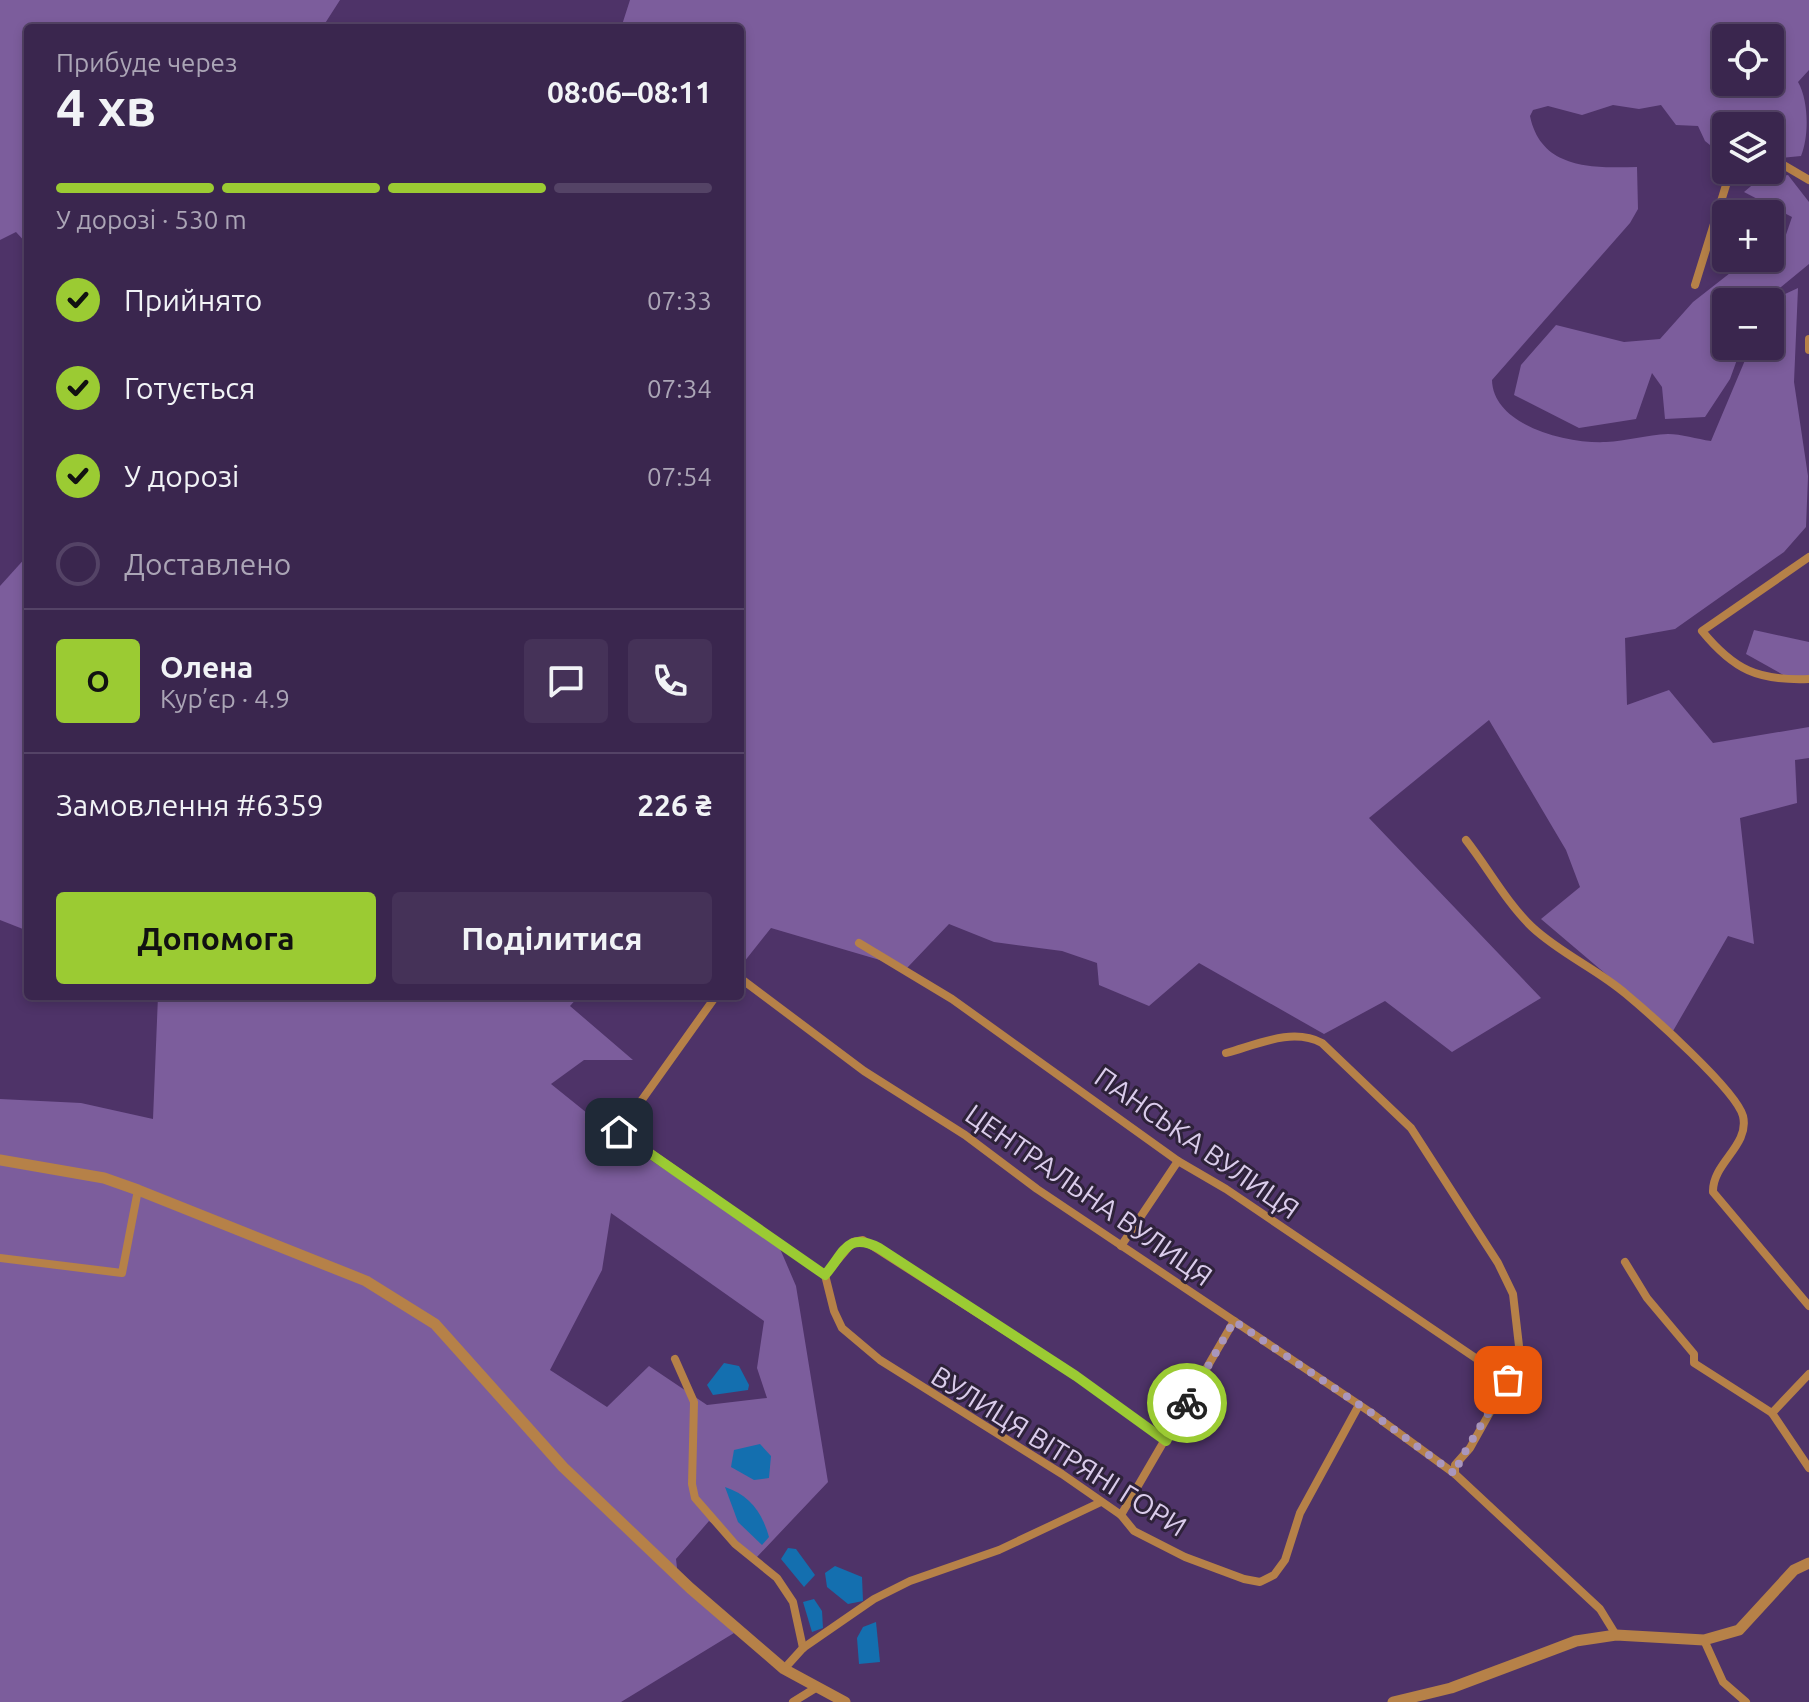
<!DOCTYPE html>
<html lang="uk">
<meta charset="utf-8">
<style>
body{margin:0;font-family:Ubuntu,sans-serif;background:#453258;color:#f1f3f6;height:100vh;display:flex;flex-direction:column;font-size:30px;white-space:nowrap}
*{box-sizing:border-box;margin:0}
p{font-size:26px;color:#aba5b6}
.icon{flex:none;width:44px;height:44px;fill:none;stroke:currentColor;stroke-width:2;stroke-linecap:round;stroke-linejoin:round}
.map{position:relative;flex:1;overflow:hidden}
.panel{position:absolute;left:24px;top:24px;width:720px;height:976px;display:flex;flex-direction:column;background:#3a264e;border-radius:8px;box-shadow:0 4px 12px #0003,0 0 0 2px #544366}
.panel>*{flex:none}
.tools{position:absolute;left:1712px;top:24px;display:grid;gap:16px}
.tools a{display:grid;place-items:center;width:72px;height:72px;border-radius:8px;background:#3a264e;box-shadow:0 4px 12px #0003,0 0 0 2px #544366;font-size:40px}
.pin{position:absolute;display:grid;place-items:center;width:68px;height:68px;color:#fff;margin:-34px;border-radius:16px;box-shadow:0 4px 12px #0006}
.courier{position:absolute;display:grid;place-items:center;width:80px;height:80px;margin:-40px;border:6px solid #9bcb33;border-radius:50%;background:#fff;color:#222;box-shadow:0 2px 10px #0007}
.head em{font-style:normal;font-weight:700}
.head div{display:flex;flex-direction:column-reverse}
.head{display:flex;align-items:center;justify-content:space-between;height:136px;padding:0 32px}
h1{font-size:52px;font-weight:700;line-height:60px}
.bar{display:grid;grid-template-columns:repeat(4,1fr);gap:12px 8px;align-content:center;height:96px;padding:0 32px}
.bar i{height:10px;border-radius:6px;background:#544366}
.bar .active{background:#9bcb33}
.bar p{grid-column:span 4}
.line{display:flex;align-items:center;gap:20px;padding:0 32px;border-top:2px solid #544366}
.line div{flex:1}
.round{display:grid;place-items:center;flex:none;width:84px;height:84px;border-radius:8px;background:#453258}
ol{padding:0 32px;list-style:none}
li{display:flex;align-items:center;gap:24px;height:88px}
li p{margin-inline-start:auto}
li .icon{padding:8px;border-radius:50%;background:#9bcb33;color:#111;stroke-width:4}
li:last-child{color:#aba5b6}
li i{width:44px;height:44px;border:4px solid #544366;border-radius:50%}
.primary-button{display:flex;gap:16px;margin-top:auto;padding:16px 32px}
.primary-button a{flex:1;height:92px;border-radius:8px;background:#9bcb33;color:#111;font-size:32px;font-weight:700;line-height:92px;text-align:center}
.primary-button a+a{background:#453258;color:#f1f3f6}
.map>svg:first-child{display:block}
.green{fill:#7c5d9c;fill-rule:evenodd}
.water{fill:#146faf}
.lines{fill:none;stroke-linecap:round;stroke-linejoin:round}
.minor{stroke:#b68148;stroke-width:8}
.tertiary{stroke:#b68148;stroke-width:11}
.done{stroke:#a996bd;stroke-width:8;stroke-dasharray:0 14.4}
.route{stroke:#9bcb33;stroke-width:10}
.labels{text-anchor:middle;stroke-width:6;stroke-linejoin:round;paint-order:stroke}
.street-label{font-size:28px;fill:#dacceb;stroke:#2e223a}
</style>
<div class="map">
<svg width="1809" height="1702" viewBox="0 0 1809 1702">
<rect width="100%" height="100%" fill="#4e3368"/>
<g class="green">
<polygon points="0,0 340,0 322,28 28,28 28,245 16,232 0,240"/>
<path d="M630 0H1809V70L1798 82C1809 101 1809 137 1801 156L1770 159V126H1726V158L1705 141 1698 126 1676 125 1661 105 1639 109 1613 105 1582 115 1548 106 1533 110 1530 116C1541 170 1594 168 1637 167L1638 209 1630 223 1492 380C1493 426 1568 444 1606 442 1626 441 1647 435 1668 434 1681 434 1697 439 1711 441L1751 346H1770V301L1798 288 1794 382 1808 476 1806 527 1784 552 1675 629 1625 638 1627 705 1669 690 1713 743 1809 727V758L1795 760 1797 803 1740 818 1754 944 1728 936 1673 1031 1541 919 1580 887 1566 850 1489 720 1369 818 1541 998 1452 1052 1385 1001 1324 1034 1199 963 1149 1006 1099 985 1097 963 1062 951 994 942 949 924 907 968 771 928 740 967V28H621ZM1726 38H1770V82H1726Z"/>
<polygon points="1788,175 1809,202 1809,264 1763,302 1726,302 1726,346 1742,346 1730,379 1705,417 1665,419 1662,387 1652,373 1636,419 1579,428 1514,395 1521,365 1556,325 1624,342 1660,339 1693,302 1739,266 1763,273 1775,267 1792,217 1744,192 1757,181"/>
<polygon points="28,555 28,931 0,920 0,586"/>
<polygon points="1754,630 1809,642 1809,677 1787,677 1746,654"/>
<path d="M158 996H579L570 1006 633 1060H584L551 1084 623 1142 778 1244 796 1286 828 1482 756 1558 709 1521 676 1559 678 1577 734 1633 621 1702H0V1099L81 1103 153 1119ZM611 1213 764 1321 757 1368 767 1398 707 1405 649 1366 607 1407 550 1370 602 1270Z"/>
</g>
<g class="water">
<polygon points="724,1363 739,1366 749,1385 748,1390 713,1395 707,1385"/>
<polygon points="760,1444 771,1456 769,1478 754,1480 731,1467 734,1450"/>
<path d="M725 1487C749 1495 762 1512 769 1537L762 1545 738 1522Z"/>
<polygon points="788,1548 796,1549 815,1575 804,1587 781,1559"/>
<polygon points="835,1566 862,1577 863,1601 848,1604 827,1587 825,1573"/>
<polygon points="814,1599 822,1611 823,1628 812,1632 803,1602"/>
<polygon points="876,1622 880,1662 859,1664 857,1638 863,1627"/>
</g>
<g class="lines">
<g class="minor">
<polyline points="1770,164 1780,163 1809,180"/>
<polyline points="1695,285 1727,182 1734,170"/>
<polyline points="1809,339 1809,350"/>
<path d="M1809 557 1702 631C1734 670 1758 681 1809 679"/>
<path d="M1466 840C1488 868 1506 902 1532 927 1561 954 1597 969 1626 994 1650 1014 1736 1090 1743 1116 1750 1146 1712 1163 1713 1192L1809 1306"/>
<polyline points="859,943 952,999 1178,1161 1226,1189 1508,1380"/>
<polyline points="740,978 864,1071 965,1135 1037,1189 1370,1412 1455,1474"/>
<path d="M1226 1053C1256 1045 1292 1027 1322 1043L1411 1128 1498 1263 1513 1294 1519 1346 1508 1380 1470 1448 1455 1465V1474L1600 1609 1616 1635"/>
<polyline points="589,1122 595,1114 825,1275"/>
<polyline points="619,1132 716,996"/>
<polyline points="1121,1246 1178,1161"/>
<polyline points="0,1258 122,1273 138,1190"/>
<polyline points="1625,1262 1647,1298 1694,1354 1694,1363 1772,1413 1809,1468"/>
<polyline points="825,1275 834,1311 842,1328 880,1360 1062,1474 1121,1515 1134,1531 1185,1557 1244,1579 1260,1582 1274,1575 1285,1560 1300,1513 1359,1405"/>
<polyline points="825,1275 853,1242 863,1240 1076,1376 1166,1441"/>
<polyline points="675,1359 694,1402 692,1484 695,1498 735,1544 777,1578 793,1602 803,1648"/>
<polyline points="1772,1413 1809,1374"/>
<polyline points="1121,1515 1234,1321"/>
<polyline points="1704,1640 1723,1682 1746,1702"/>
<polyline points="784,1669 803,1648 874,1599 910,1581 999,1550 1101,1502"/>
<polyline points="793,1702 814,1689"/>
</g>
<g class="tertiary">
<polyline points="0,1160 104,1178 138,1190 366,1281 435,1324 563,1467 690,1588 784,1669 845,1702"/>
<polyline points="1393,1702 1451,1688 1576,1641 1616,1635 1704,1640 1739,1630 1794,1570 1809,1563"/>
</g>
</g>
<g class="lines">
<path class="done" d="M1187 1403 1234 1321 1370 1412 1455 1474C1455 1464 1500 1396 1508 1380"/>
<path class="route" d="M619 1132 825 1275C844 1253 847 1231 879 1248L1076 1376 1166 1441 1187 1403"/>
</g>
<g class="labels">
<g class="street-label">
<text transform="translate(1197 1143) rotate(35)" y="10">ПАНСЬКА ВУЛИЦЯ</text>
<text transform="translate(1089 1195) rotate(35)" y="10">ЦЕНТРАЛЬНА ВУЛИЦЯ</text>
<text transform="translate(1059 1451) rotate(32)" y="10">ВУЛИЦЯ ВІТРЯНІ ГОРИ</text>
</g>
</g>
</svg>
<div class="tools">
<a><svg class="icon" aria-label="locate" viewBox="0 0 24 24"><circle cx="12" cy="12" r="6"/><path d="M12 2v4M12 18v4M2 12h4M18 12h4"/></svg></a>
<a><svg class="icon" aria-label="layers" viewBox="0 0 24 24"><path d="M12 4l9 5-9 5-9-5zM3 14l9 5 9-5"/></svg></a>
<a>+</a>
<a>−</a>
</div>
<div class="pin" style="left:1508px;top:1380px;background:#ea580c"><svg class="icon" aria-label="bag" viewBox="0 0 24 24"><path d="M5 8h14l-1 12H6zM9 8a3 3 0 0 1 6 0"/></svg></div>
<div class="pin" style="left:619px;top:1132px;background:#1f2937"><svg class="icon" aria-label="home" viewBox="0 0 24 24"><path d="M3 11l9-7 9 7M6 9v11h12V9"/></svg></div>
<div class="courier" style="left:1187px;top:1403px"><svg class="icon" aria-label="bike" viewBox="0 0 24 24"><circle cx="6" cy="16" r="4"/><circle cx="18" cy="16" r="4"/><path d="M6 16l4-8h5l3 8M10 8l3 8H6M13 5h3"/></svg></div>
<section class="panel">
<div class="head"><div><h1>4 хв</h1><p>Прибуде через</p></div><em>08:06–08:11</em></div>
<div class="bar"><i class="active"></i><i class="active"></i><i class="active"></i><i></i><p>У дорозі · 530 m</p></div>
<ol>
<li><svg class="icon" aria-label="check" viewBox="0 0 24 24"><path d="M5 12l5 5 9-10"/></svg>Прийнято<p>07:33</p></li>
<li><svg class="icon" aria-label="check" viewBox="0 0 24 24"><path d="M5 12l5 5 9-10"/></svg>Готується<p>07:34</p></li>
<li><svg class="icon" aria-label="check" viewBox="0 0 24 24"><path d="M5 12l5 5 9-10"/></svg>У дорозі<p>07:54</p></li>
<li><i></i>Доставлено</li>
</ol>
<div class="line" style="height:144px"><b class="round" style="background:#9bcb33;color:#111">О</b><div><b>Олена</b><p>Кур’єр · 4.9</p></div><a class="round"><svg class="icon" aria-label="chat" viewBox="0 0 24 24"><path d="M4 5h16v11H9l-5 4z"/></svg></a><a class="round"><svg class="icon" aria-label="phone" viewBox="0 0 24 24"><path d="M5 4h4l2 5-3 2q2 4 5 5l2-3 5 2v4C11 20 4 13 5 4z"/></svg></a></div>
<div class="line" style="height:104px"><div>Замовлення #6359</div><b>226 ₴</b></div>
<div class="primary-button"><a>Допомога</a><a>Поділитися</a></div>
</section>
</div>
